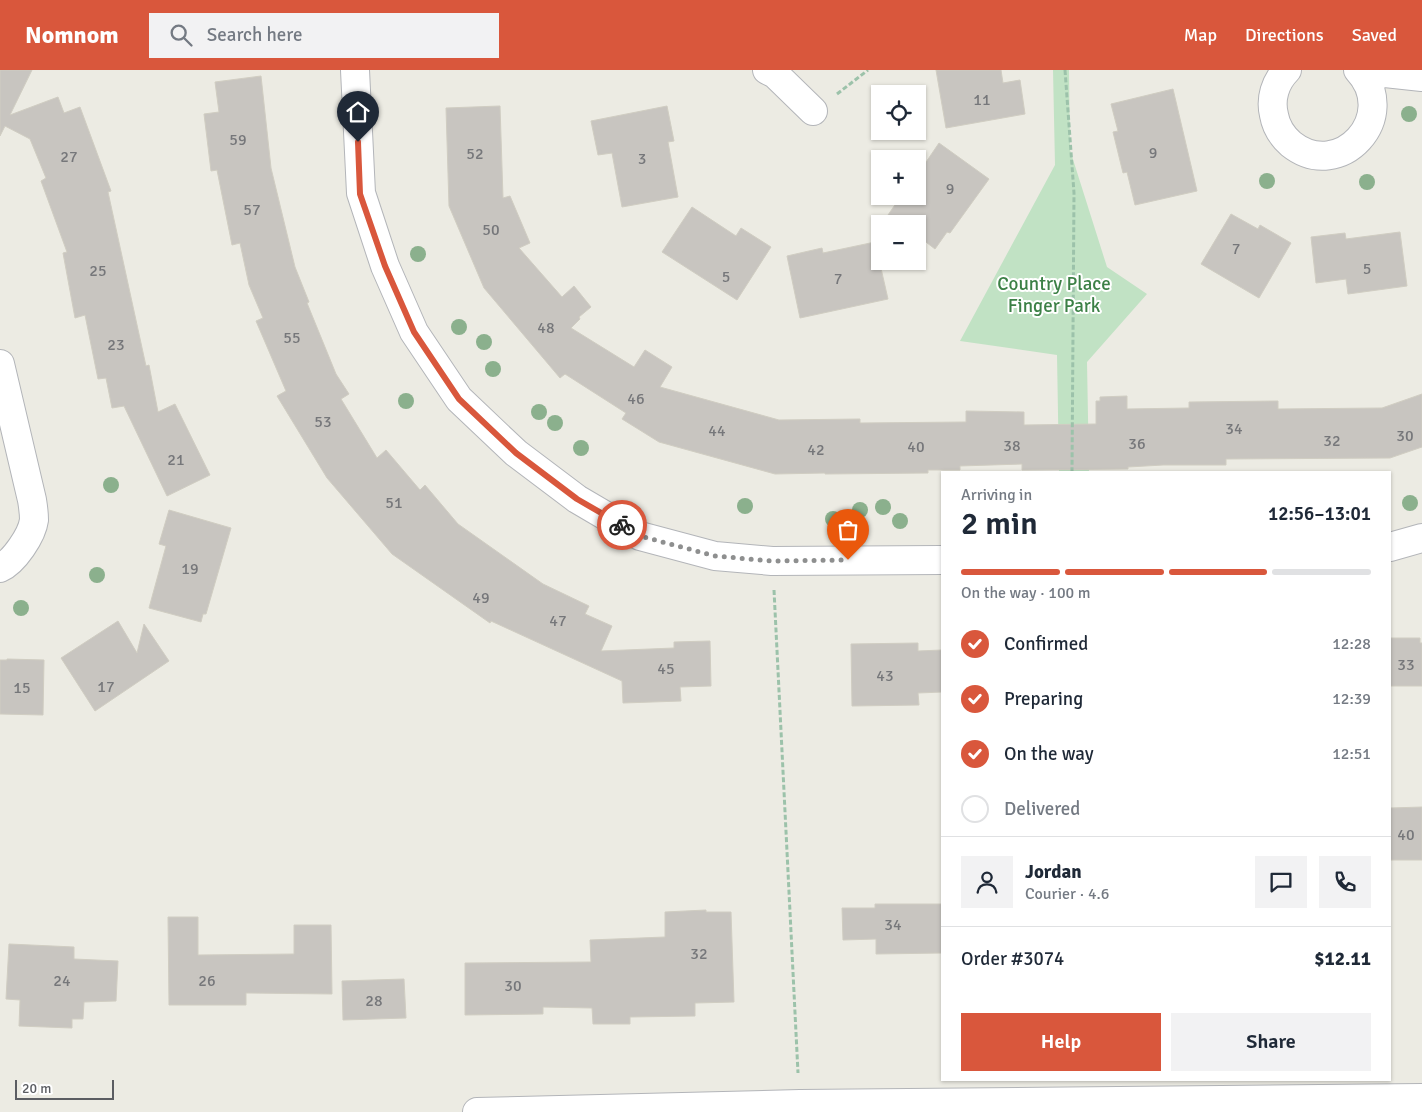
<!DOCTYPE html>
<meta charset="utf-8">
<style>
body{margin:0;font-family:Signika,sans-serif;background:#f2f2f3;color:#1f2937;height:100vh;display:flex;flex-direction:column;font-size:19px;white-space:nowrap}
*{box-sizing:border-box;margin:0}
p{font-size:16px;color:#747a83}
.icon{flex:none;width:28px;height:28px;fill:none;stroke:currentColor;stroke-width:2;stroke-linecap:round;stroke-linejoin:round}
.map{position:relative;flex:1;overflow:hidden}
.side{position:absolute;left:941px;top:401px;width:450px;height:610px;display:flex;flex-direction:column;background:#fff;border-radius:0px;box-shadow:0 1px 4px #0004}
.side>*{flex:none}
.tools{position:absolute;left:871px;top:15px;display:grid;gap:10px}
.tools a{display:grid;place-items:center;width:55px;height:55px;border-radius:0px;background:#fff;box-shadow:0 1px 4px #0004;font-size:25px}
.scale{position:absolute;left:15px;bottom:12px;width:99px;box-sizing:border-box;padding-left:5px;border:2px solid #5b5d62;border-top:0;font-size:14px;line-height:18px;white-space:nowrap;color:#5b5d62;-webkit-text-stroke:4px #fff;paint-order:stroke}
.pin{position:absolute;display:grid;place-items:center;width:42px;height:42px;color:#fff;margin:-51px -21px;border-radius:50% 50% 50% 0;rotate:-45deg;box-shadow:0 0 5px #0007}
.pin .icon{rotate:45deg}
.courier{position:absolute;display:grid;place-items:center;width:50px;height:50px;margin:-25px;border:4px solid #d9573c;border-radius:50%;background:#fff;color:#222;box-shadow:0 1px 6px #0007}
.head em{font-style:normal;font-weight:600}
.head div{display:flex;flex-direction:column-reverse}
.head{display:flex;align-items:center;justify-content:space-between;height:85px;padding:0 20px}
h1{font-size:32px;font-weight:600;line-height:38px}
.bar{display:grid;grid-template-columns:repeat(4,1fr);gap:8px 5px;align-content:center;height:60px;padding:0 20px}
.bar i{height:6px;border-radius:4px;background:#e0e1e3}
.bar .current{background:#d9573c}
.bar p{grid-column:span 4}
.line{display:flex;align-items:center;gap:12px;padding:0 20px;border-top:1px solid #e0e1e3}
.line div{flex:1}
.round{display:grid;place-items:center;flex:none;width:52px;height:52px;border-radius:0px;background:#f2f2f3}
ol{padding:0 20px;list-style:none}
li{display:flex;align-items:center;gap:15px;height:55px}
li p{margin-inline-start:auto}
li .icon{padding:5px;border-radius:50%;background:#d9573c;color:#fff;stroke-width:4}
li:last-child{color:#747a83}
li i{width:28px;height:28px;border:2px solid #e0e1e3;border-radius:50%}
.button{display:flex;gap:10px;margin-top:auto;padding:10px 20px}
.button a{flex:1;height:58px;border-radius:0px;background:#d9573c;color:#fff;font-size:20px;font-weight:600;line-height:58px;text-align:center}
.button a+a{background:#f2f2f3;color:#1f2937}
header{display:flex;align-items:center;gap:30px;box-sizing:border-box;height:70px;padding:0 25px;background:#d9573c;color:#fff}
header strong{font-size:24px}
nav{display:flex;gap:28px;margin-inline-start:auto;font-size:18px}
.search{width:350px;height:45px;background:#f2f2f3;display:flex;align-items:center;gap:12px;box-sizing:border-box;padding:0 18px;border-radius:0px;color:#747a83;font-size:19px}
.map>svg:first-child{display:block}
.green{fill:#c1e2c4}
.building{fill:#c8c5c0;stroke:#d0cdc2}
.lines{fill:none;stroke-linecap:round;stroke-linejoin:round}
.minor-casing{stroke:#b3b5b9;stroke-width:30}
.path{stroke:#9cc2aa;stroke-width:3;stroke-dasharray:5 2.5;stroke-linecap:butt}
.minor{stroke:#fff;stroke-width:28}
.tree{fill:#8bb08d}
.done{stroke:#8e8f8f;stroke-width:5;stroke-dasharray:0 9}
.route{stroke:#d9573c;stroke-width:6}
.labels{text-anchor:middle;stroke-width:4;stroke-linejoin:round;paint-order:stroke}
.number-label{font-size:16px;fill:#76777a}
.park-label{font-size:19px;fill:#3c8046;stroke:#fff}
</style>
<header>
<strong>Nomnom</strong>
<div class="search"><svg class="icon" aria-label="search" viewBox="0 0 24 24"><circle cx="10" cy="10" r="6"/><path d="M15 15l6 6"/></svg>Search here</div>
<nav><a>Map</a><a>Directions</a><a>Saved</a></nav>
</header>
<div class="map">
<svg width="1422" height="1042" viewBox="0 0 1422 1042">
<rect width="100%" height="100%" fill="#ecebe3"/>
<polygon class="green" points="1053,0 1069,0 1070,80 1107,197 1147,224 1087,292 1089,402 1059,402 1057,285 960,271 1055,95"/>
<g class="building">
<polygon points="0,0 32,0 10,45 58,27 64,43 80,37 111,121 108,122 146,296 149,295 158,342 175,334 210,405 167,426 124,336 112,338 106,308 98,309 85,245 75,248 63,183 67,182 41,111 46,108 30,69 5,56 0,66"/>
<polygon points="936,0 1001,0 1003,13 1020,10 1025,44 946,58"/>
<polygon points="261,6 271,98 295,197 309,232 307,233 336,304 349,324 341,329 377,388 386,380 420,420 425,415 458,454 543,514 589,536 585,544 612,556 601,581 674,578 674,572 710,571 711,616 680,617 681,631 623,633 622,611 491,551 490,553 392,484 327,408 277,326 286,321 256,251 263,248 249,215 240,173 232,175 217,100 211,101 204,44 219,42 215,12"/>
<polygon points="1173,19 1197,121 1135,135 1127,102 1123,103 1113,62 1118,61 1111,34"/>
<polygon points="500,36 503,128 510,126 530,173 519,178 562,227 574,216 591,237 579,247 580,249 571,258 634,297 645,280 672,297 660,317 779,350 860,349 860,353 966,352 966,341 1024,342 1024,355 1096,354 1096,331 1100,331 1100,327 1127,326 1127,339 1189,338 1189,332 1278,331 1278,339 1382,338 1422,324 1422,377 1390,388 1226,389 1226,395 1163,395 1128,397 1128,399 1022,400 1022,394 960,396 960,400 928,400 928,403 825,404 825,403 775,404 659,372 622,349 626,343 565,304 560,308 484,218 449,136 446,38"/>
<polygon points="667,36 674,71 668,72 678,127 622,137 612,83 598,85 591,51"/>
<polygon points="939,73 989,109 950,163 947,162 935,179 918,166 918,154 901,154 888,145 901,126 918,126 918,104"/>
<polygon points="692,137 736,166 741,158 771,177 737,230 662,182"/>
<polygon points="1231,144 1258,159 1260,155 1291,173 1259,228 1201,194"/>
<polygon points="1400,162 1407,216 1348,224 1346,209 1316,213 1311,167 1345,163 1346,169"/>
<polygon points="875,172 888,229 800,248 787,186 822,178 823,183"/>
<polygon points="169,440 231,458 206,544 203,544 201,552 149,538 166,476 159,474"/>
<polygon points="118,551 137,583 144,554 169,591 95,641 61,588"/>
<polygon points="1390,568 1420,568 1420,573 1422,573 1422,616 1390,616"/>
<polygon points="918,573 918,581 942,580 942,622 918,623 919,635 852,636 851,574"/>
<polygon points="7,589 44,590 43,645 0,644 0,590 7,590"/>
<polygon points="1422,737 1422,790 1390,790 1390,738"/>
<polygon points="875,834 942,834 942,883 876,884 876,869 843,870 842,838 875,838"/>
<polygon points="706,840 706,842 731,842 734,932 695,933 695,946 630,947 630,954 593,954 592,938 543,937 543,944 465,945 465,893 591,892 590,870 665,867 665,842"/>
<polygon points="168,847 198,847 198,885 294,884 294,855 331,855 332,924 246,923 246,935 169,935"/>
<polygon points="9,874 74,877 74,889 118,891 116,931 84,932 83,949 72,949 72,958 19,956 20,930 6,929"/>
<polygon points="404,909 406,948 343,950 342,911"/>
</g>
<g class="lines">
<g class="minor-casing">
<g id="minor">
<polyline points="355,0 361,123 385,196 414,262 459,329 516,383 577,429 640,466 715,486 772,491 942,490"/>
<polyline points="767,0 775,4 813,41"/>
<path d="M1287 0C1275 12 1270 29 1274 45 1276 57 1282 66 1291 74 1340 113 1401 46 1358 0"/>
<polyline points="1365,8 1385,3 1422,7"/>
<path d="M0 294 32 430C33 436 34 443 34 450 32 465 14 492 0 498"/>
<polyline points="1390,477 1422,468"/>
<polyline points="477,1042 800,1034 1422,1028"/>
</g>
</g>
<g class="path">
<polyline points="1065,0 1074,123 1072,402"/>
<polyline points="837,24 868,0"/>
<polyline points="774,520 798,1003"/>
</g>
<use href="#minor" class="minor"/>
</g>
<g class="tree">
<circle cx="1409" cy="44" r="8"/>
<circle cx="1267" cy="111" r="8"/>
<circle cx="1367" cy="112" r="8"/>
<circle cx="418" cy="184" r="8"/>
<circle cx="459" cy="257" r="8"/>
<circle cx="484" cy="272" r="8"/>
<circle cx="493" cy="299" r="8"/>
<circle cx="406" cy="331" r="8"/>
<circle cx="539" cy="342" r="8"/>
<circle cx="555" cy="353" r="8"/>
<circle cx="581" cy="378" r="8"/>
<circle cx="111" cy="415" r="8"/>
<circle cx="1410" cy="433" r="8"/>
<circle cx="745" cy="436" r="8"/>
<circle cx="883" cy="437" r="8"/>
<circle cx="860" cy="440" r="8"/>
<circle cx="833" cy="449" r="8"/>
<circle cx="900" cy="451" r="8"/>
<circle cx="97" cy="505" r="8"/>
<circle cx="21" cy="538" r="8"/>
</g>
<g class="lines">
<polyline class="done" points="622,455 640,466 715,486 772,491 848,490"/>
<polyline class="route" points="358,72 360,124 385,196 414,262 459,329 516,383 577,429 622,455"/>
</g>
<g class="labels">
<g class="number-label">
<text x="982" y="35">11</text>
<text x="238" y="75">59</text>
<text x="1153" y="88">9</text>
<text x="475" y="89">52</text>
<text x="69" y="92">27</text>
<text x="642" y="94">3</text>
<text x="950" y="124">9</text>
<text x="252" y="145">57</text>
<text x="491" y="165">50</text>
<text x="1236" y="184">7</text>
<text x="1367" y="204">5</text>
<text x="98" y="206">25</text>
<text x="726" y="212">5</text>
<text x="838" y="214">7</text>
<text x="546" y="263">48</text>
<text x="292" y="273">55</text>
<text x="116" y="280">23</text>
<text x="636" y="334">46</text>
<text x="323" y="357">53</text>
<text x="1234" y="364">34</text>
<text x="717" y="366">44</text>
<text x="1405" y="371">30</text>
<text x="1332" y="376">32</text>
<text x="1137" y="379">36</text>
<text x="1012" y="381">38</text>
<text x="916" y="382">40</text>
<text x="816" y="385">42</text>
<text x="176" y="395">21</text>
<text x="394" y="438">51</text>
<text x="190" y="504">19</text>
<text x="481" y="533">49</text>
<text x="558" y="556">47</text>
<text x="1406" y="600">33</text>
<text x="666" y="604">45</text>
<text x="885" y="611">43</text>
<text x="106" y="622">17</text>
<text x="22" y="623">15</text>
<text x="1406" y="770">40</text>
<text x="893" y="860">34</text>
<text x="699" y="889">32</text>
<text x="62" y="916">24</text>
<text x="207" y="916">26</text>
<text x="513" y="921">30</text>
<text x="374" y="936">28</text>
</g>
<g class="park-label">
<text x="1054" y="220">Country Place<tspan x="1054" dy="22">Finger Park</tspan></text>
</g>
</g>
</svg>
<div class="tools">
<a><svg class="icon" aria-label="locate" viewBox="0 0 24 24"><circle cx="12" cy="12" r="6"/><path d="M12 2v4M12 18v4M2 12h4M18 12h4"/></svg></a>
<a>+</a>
<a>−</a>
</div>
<div class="scale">20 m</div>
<div class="pin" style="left:848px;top:490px;background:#ea580c"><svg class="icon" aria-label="bag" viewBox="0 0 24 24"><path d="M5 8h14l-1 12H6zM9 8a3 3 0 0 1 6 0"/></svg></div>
<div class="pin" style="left:358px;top:72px;background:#1f2937"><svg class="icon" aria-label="home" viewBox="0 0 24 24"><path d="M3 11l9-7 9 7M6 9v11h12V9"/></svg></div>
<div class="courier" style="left:622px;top:455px"><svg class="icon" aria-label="bike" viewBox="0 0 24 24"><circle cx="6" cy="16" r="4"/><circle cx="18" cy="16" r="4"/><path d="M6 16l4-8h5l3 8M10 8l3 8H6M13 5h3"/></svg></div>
<section class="side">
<div class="head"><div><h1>2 min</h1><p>Arriving in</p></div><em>12:56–13:01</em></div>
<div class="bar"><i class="current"></i><i class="current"></i><i class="current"></i><i></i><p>On the way · 100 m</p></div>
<ol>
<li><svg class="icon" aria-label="check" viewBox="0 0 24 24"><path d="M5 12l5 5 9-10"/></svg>Confirmed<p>12:28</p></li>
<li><svg class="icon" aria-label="check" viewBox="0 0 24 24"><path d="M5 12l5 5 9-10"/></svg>Preparing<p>12:39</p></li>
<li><svg class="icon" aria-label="check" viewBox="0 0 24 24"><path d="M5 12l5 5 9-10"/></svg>On the way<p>12:51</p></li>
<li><i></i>Delivered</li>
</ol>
<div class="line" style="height:90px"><a class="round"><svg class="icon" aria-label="person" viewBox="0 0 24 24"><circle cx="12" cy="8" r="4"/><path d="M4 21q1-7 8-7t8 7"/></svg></a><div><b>Jordan</b><p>Courier · 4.6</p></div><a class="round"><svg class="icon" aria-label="chat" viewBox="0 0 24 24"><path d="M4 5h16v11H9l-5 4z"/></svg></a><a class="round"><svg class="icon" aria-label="phone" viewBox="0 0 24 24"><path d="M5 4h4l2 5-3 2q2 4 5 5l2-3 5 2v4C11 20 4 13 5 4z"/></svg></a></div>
<div class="line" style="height:65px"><div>Order #3074</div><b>$12.11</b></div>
<div class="button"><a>Help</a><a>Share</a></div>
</section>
</div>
